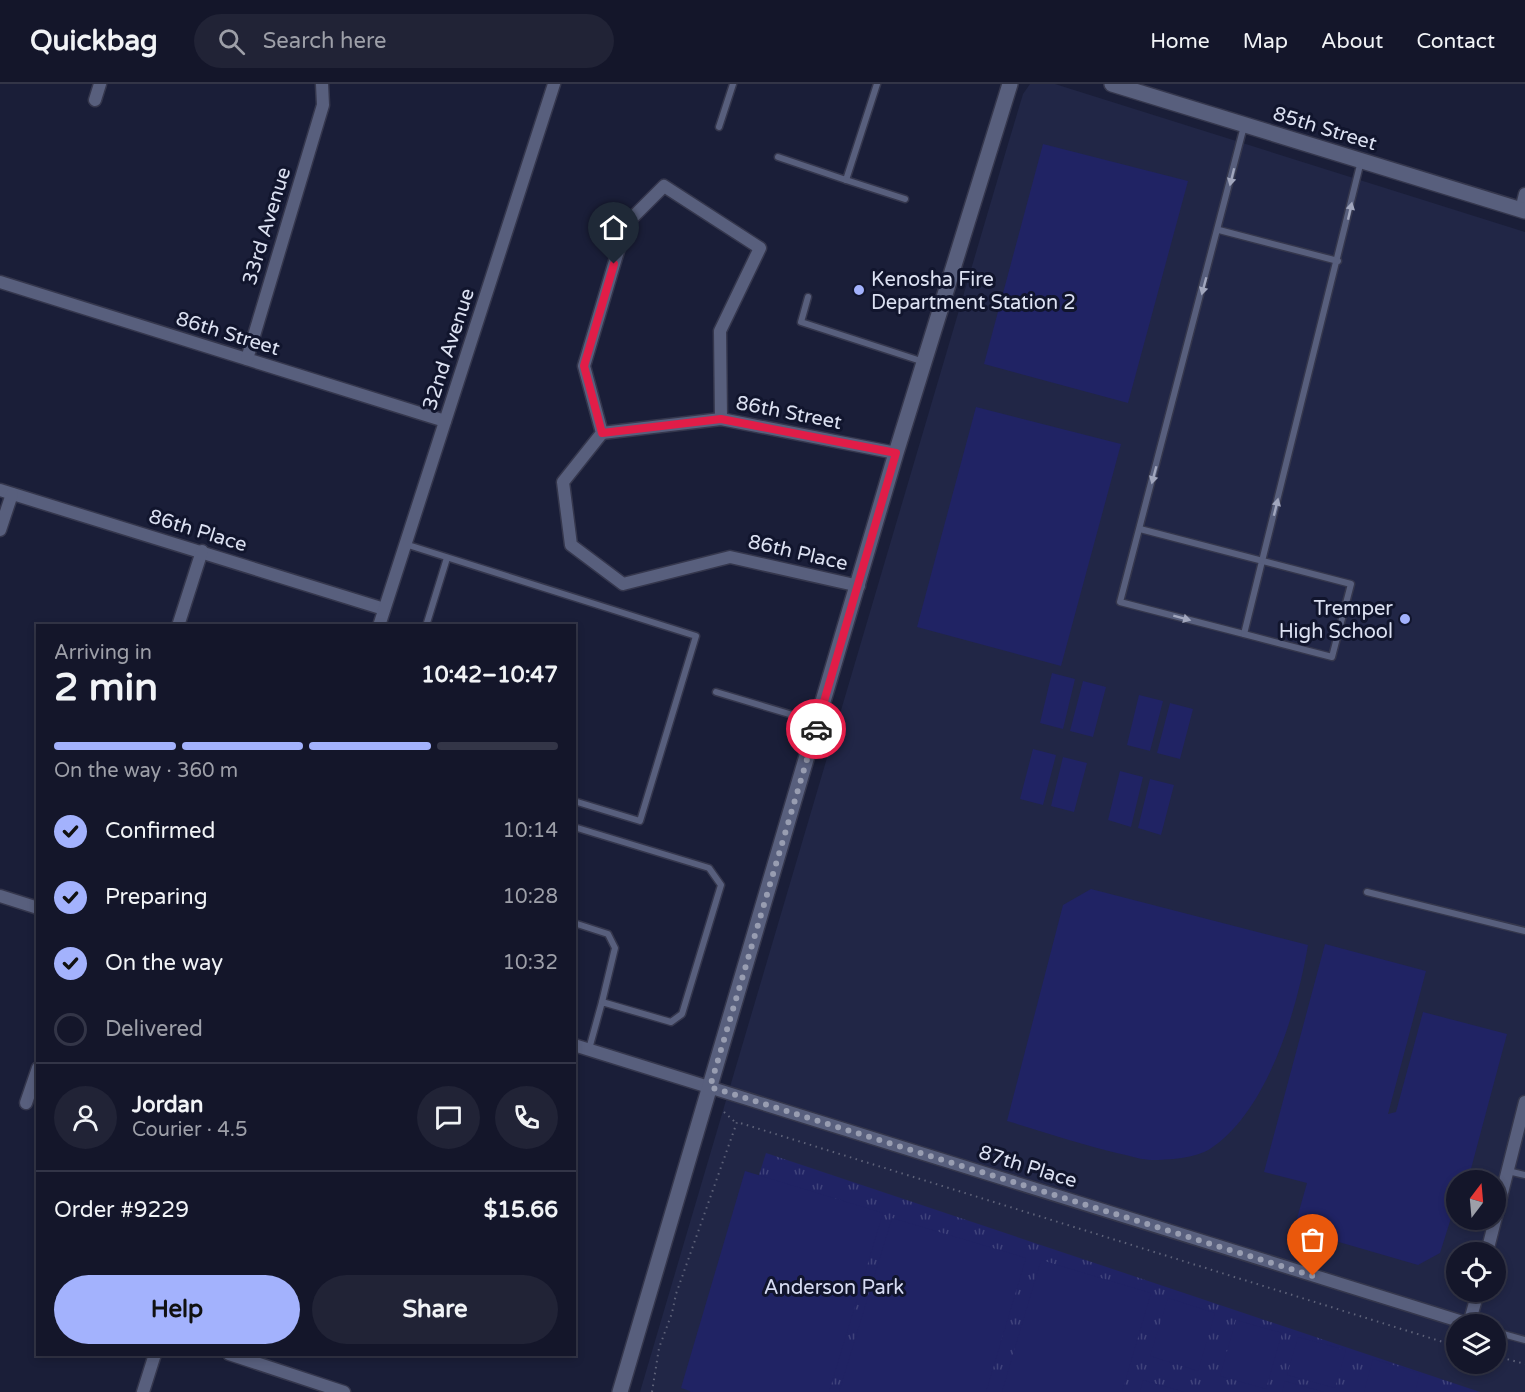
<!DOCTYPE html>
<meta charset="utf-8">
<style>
body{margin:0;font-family:"Varela Round",sans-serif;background:#212336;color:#f1f3f6;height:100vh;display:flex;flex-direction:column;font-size:22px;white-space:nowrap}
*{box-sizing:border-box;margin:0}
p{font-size:20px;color:#9d9fa8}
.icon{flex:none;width:33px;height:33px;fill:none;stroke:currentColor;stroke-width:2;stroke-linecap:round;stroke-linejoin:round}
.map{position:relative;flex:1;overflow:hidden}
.details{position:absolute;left:36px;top:540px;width:540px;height:732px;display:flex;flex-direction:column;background:#14162a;border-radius:0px;box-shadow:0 3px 9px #0003,0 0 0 2px #333547}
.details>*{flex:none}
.needle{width:39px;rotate:16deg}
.controls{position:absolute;left:1446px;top:1086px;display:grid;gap:12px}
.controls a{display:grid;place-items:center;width:60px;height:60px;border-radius:50%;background:#14162a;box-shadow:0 3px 9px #0003,0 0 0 2px #333547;font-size:30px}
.pin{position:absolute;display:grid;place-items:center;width:51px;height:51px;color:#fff;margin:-62px -26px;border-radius:50% 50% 50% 0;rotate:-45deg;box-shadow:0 0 6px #0007}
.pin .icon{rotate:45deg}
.courier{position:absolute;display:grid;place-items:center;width:60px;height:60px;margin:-30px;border:4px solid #e11d48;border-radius:50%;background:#fff;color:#222;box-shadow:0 2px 8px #0007}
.summary em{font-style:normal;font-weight:700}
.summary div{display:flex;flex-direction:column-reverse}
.summary{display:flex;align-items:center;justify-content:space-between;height:102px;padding:0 18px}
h1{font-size:39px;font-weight:700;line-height:45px}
.bar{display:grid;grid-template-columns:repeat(4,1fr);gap:9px 6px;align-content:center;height:72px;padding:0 18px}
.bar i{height:8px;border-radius:4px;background:#333547}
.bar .current{background:#a3b2fd}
.bar p{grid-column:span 4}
.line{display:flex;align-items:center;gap:15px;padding:0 18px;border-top:2px solid #333547}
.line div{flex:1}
.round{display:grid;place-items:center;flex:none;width:63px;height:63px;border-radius:32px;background:#212336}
ol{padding:0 18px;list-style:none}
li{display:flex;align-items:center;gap:18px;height:66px}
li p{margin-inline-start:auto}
li .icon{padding:6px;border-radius:50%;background:#a3b2fd;color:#111;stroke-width:4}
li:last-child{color:#9d9fa8}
li i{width:33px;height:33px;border:3px solid #333547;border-radius:50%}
.button{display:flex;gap:12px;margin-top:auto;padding:12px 18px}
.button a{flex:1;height:69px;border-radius:36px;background:#a3b2fd;color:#111;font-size:24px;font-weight:700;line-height:69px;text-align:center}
.button a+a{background:#212336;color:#f1f3f6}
header{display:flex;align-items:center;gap:36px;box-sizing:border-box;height:84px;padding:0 30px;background:#14162a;border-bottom:2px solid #333547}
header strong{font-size:28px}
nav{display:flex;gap:33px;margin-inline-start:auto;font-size:21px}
.search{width:420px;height:54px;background:#212336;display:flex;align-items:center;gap:15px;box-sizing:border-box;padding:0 21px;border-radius:33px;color:#9d9fa8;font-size:22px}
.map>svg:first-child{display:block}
.built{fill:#212646;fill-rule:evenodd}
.park{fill:url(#park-tufts)}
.pitch{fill:#202364}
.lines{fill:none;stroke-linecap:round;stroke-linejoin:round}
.service-casing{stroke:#35374d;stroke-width:9}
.minor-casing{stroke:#35374d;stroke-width:15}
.tertiary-casing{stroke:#35374d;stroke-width:18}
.path{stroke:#5e6279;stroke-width:2;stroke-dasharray:1.5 4.5;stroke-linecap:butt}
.service{stroke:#585f7d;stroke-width:6}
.minor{stroke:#585f7d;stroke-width:12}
.tertiary{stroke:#585f7d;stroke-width:15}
.oneway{fill:#a1a6bd}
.done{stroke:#989db1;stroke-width:6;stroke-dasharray:0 10.8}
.route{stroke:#e11d48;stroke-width:8}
.poi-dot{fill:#a3b2fd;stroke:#11152d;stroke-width:2}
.labels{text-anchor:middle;stroke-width:6;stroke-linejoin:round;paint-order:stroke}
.street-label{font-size:20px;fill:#dce1f2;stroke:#11152d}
.poi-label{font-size:20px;fill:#dce1f2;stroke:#11152d;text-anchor:start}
.park-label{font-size:20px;fill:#d6dbf2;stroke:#11152d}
</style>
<header>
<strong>Quickbag</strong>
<div class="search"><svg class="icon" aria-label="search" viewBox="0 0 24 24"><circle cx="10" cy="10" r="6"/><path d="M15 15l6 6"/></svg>Search here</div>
<nav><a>Home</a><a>Map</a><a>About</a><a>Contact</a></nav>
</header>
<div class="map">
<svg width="1525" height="1308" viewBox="0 0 1525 1308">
<defs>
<pattern id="park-tufts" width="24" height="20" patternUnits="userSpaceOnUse" patternTransform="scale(1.5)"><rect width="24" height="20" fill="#202364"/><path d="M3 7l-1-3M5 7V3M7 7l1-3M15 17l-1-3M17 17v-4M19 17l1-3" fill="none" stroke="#40437b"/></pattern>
</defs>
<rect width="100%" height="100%" fill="#1a1e38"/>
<path class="built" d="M1030 0H1055L1525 148V1308H640L1008 60 1023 10ZM1456 1096H1496V1136H1456ZM1456 1168H1496V1208H1456ZM1456 1240H1496V1280H1456Z"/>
<polygon class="park" points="766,1069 1480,1308 690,1308"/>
<g class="pitch">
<polygon points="1043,60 1188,97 1128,319 984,280"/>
<polygon points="976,323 1121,360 1061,582 917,543"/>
<polygon points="1052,589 1075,595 1063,645 1040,639"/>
<polygon points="1083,597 1106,603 1093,653 1070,647"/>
<polygon points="1139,611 1163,617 1150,667 1127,661"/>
<polygon points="1170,619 1193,625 1180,675 1157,669"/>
<polygon points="1033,665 1056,671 1043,721 1020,715"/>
<polygon points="1063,673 1087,679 1074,728 1051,722"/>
<polygon points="1120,687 1143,693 1131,743 1108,736"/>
<polygon points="1150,695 1174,701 1161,751 1138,744"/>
<path d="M1091 805 1308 861C1297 926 1268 1027 1210 1065 1196 1074 1168 1076 1152 1076 1142 1076 1131 1072 1121 1070 1082 1061 1045 1048 1007 1037L1063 821Z"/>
<polygon points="1325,860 1426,887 1388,1030 1396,1028 1423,928 1507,950 1468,1096 1456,1096 1456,1118 1440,1169 1418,1181 1294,1145 1307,1099 1264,1088"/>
<polygon points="745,1087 883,1129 829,1308 693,1308 681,1304"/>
<polygon points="892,1134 1026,1174 986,1308 839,1308"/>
<polygon points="1041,1176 1151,1209 1122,1308 1002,1308"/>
<polygon points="1168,1214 1215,1229 1198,1287 1150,1272"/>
<polygon points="1236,1236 1282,1249 1266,1305 1220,1292"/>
<polygon points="1298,1253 1346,1266 1335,1304 1287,1291"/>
<polygon points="1373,1275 1420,1289 1415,1308 1364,1308"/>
<polygon points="1143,1296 1184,1308 1140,1308"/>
<polygon points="1285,1297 1324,1308 1282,1308"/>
</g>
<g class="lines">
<g class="service-casing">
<g id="service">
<polyline points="1244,42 1120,518 1244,550 1361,77"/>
<polyline points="719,43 733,0"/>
<polyline points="778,73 846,96 877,0"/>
<polyline points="846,96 905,115"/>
<polyline points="1219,146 1338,177"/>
<polyline points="808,213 801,238 924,278"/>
<polyline points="1140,445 1351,500 1332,573 1244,550"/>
<polyline points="405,460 696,552 640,737 574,717"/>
<polyline points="426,542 447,474"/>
<polyline points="716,608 816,638"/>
<polyline points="574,743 709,784 721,801 682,930 671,938 602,918 589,965"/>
<polyline points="1367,808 1525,847"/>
<polyline points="574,839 608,850 615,864 602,918"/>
<polyline points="1508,1087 1525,1091"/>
<polyline points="1496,1248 1525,1256"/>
</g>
</g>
<g class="minor-casing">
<g id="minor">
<polyline points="95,16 100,0"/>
<polyline points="1521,126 1525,110"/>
<polyline points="0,198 445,337"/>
<polyline points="247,275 323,21 322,0"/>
<polyline points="721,335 720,247 760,164 664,102 626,140 584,282 602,349 563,398 571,461 623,500 730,473 859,502"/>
<polyline points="602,349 721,335 896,369"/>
<polyline points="0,406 384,525"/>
<polyline points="0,446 12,410"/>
<polyline points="178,542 202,467"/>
<polyline points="379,542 554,0"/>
<polyline points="0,812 38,824"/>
<polyline points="574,961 1469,1240"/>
<polyline points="26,1019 38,984"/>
<polyline points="1487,1168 1525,1018"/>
<polyline points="1469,1240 1478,1208"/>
<polyline points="229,1270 344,1308"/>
<polyline points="143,1308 155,1270"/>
</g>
</g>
<g class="tertiary-casing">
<g id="tertiary">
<polyline points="1112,0 1525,127"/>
<polyline points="620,1308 896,369 1010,0"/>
</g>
</g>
<g class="path">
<polyline points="724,1028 736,1039"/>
<polyline points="1496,1272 1525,1280"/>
<polyline points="652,1308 659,1264 672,1229 676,1210 737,1038 1456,1262"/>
</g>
<use href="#service" class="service"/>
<use href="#minor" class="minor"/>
<use href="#tertiary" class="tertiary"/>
</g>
<defs><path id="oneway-solid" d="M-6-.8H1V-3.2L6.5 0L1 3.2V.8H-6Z" transform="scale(1.5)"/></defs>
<g class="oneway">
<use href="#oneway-solid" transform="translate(1232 93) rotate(104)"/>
<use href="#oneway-solid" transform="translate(1350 127) rotate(-77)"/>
<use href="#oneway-solid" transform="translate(1204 202) rotate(105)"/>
<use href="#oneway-solid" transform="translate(1154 391) rotate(105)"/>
<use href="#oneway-solid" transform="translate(1276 423) rotate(-76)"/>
<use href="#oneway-solid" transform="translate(1182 534) rotate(15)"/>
</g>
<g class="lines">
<polyline class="done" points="816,645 710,1003 1313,1192"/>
<polyline class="route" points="614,180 584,282 602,349 721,335 896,369 816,645"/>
</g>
<g class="poi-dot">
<circle cx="859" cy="206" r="6"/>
<circle cx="1405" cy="535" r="6"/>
</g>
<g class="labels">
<g class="street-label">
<text transform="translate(1325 44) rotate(17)" y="7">85th Street</text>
<text transform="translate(266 142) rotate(-73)" y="7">33rd Avenue</text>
<text transform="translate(228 249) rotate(17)" y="7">86th Street</text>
<text transform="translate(448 265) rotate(-72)" y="7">32nd Avenue</text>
<text transform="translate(789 328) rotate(11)" y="7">86th Street</text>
<text transform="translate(198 446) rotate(17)" y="7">86th Place</text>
<text transform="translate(798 468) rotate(13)" y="7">86th Place</text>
<text transform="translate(1028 1082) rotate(17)" y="7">87th Place</text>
</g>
<g class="poi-label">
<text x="871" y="202">Kenosha Fire<tspan x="871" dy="23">Department Station 2</tspan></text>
<text x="1393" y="531" text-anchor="end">Tremper<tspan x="1393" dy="23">High School</tspan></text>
</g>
<g class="park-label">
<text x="834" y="1210">Anderson Park</text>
</g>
</g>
</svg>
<div class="controls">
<a><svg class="needle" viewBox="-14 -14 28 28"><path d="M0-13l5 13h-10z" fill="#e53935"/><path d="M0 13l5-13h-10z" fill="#9d9fa8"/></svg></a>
<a><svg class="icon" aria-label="locate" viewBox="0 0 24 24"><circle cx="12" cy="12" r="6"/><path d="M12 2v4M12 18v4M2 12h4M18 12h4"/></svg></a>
<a><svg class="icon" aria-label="layers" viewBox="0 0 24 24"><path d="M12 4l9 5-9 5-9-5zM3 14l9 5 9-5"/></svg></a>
</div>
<div class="pin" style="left:1313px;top:1192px;background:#ea580c"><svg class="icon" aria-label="bag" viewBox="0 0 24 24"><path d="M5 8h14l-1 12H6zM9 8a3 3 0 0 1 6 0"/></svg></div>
<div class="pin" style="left:614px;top:180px;background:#1f2937"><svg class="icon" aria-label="home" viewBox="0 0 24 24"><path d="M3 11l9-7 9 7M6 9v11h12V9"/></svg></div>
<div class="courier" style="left:816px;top:645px"><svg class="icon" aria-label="car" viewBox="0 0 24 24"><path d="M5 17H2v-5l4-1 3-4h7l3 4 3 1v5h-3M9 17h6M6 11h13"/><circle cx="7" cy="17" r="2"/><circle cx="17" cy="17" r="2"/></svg></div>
<section class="details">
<div class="summary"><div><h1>2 min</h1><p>Arriving in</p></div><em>10:42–10:47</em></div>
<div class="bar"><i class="current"></i><i class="current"></i><i class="current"></i><i></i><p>On the way · 360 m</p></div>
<ol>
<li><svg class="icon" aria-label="check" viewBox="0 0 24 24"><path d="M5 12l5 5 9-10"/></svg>Confirmed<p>10:14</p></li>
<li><svg class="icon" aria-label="check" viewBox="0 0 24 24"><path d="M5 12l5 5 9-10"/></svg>Preparing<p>10:28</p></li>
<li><svg class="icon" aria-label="check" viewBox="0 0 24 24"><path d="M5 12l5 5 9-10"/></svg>On the way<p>10:32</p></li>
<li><i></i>Delivered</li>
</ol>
<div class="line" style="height:108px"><a class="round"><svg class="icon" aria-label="person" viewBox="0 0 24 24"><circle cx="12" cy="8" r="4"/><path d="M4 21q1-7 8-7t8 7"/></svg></a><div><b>Jordan</b><p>Courier · 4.5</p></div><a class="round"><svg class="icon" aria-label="chat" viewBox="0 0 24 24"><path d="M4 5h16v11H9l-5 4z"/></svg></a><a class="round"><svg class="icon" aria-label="phone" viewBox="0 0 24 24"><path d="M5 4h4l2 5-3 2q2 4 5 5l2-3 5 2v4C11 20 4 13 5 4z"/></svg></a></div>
<div class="line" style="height:78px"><div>Order #9229</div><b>$15.66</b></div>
<div class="button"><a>Help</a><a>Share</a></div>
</section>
</div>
